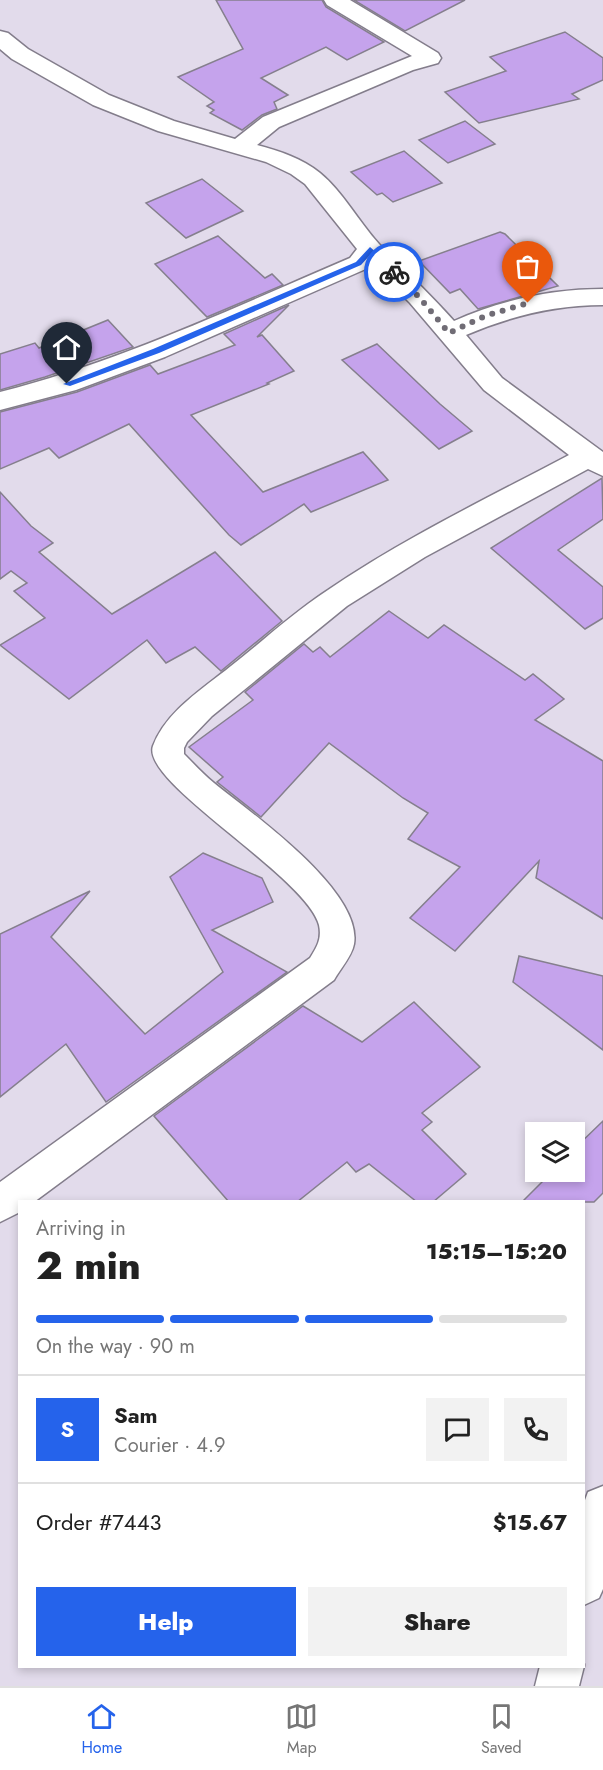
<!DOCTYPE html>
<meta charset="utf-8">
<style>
body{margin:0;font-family:Jost,sans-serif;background:#f2f2f2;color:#222;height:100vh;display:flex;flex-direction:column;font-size:22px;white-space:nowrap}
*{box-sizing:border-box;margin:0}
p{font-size:20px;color:#767676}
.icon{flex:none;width:33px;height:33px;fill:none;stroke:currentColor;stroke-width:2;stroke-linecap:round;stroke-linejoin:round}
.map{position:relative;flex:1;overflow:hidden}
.side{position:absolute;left:18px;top:1200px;width:567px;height:468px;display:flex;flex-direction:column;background:#fff;border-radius:0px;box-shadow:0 3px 9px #0003}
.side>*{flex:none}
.buttons{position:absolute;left:525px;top:1122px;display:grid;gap:12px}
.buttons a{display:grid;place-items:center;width:60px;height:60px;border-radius:0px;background:#fff;box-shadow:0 3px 9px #0003;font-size:30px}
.pin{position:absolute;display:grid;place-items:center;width:51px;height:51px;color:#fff;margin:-62px -26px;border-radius:50% 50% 50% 0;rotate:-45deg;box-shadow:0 0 6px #0007}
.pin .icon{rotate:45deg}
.courier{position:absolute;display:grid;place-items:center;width:60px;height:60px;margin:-30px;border:4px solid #2563eb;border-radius:50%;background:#fff;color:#222;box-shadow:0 2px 8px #0007}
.head em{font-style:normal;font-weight:800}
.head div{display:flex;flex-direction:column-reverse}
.head{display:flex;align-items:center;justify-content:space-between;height:102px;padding:0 18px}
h1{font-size:39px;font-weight:800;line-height:45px}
.bar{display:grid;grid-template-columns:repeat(4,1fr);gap:9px 6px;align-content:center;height:72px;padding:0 18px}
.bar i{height:8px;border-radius:4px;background:#e0e0e0}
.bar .active{background:#2563eb}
.bar p{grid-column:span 4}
.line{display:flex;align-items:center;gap:15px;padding:0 18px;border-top:2px solid #e0e0e0}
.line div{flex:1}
.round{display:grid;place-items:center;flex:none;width:63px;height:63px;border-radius:0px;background:#f2f2f2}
.button{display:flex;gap:12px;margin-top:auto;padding:12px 18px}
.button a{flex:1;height:69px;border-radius:0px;background:#2563eb;color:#fff;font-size:24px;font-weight:800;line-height:69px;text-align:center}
.button a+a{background:#f2f2f2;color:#222}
.tab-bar{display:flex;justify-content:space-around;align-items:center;height:84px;border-top:2px solid #e0e0e0;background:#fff;font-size:16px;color:#767676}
.tab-bar a{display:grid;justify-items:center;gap:3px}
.tab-bar .active{color:#2563eb}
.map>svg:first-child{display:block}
.building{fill:#c5a3ec;stroke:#857f8d;stroke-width:1.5}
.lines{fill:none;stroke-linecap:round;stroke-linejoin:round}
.street-casing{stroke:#837d8b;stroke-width:3}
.street{fill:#fff;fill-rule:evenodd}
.route{fill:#2563eb}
.done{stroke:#706c75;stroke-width:6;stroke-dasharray:0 10.8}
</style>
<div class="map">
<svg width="603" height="1686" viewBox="0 0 603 1686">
<rect width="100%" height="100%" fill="#e2dbeb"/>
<g class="building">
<polygon points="216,0 322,0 326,7 384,42 347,60 326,47 261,78 288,95 274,102 277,109 262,115 242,130 210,113 214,110 207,106 214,102 178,77 243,49"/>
<polygon points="354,0 465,0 405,31"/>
<polygon points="565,32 603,58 603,80 572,94 579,99 479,123 445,92 506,71 490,57"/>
<polygon points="465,121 495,144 448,163 419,140"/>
<polygon points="404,151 442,183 393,202 382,193 377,195 351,172"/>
<polygon points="202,179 243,211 186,238 146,203"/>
<polygon points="500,232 505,234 558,286 478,309 460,289 450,293 419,261"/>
<polygon points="218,236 265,278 272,274 283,285 207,317 155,264"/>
<polygon points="289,305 257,337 262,335 294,371 267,383 269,384 191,415 263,492 363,452 388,480 311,512 304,504 241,545 229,535 129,424 59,458 49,448 0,469 0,412 77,392 150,365 158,374 235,345 224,334"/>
<polygon points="108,320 133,347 45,377 0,390 0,354 35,343 39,348"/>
<polygon points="377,344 440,404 472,431 439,449 342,360"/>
<polygon points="602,478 603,519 558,550 603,587 603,618 585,629 491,548"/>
<polygon points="0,492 31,526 53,543 39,552 112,614 215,552 282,621 221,671 195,647 166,663 147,640 69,699 0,645 45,618 14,591 27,583 11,571 0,579"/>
<polygon points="389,611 428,638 444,625 525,680 533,674 564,699 535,720 603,761 603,919 536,878 539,861 455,951 410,918 460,867 408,839 428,813 403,798 329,743 261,817 217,782 223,777 189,747 253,700 245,692 304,644 313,652 320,647 330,657"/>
<polygon points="203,853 262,878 273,902 212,930 287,972 106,1102 66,1044 0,1097 0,934 90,891 51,937 145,1034 223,972 170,877"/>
<polygon points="519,956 603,976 603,1050 513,982"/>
<polygon points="414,1002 480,1067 422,1113 432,1122 422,1130 466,1174 433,1202 417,1202 369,1164 356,1172 347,1162 297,1202 229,1202 154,1116 303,1006 362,1042"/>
<polygon points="603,1121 603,1193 594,1202 522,1202 552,1172 574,1172 574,1149"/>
</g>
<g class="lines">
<g class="street-casing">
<g id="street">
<path d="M324 0H350L438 53 441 58 438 63 413 70 279 127 257 145C279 151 302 158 320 173 343 192 359 222 379 244 404 270 430 294 454 321 501 300 551 289 603 289V305C554 305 511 316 466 335L502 378 603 452V476L588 469 425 557 347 606 212 716 187 742 184 748V754C194 764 203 774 214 783 251 813 363 891 354 944 352 956 340 969 334 980L34 1202H20V1212L0 1222V1182L310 958C317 947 322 939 319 925 306 876 140 782 153 746 166 711 204 688 231 666 263 641 294 612 328 590 404 538 488 498 569 455L484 390 410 303 371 264 368 268 165 357 76 390 0 410V392C122 361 235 307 350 258L357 249 305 184 291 174 266 162 158 131 93 105 12 59 0 49V31L8 33 28 49 109 95 174 121 235 139 263 117 412 56 327 5Z"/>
<polygon points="603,1486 603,1589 599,1598 584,1605 584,1503 588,1492"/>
<polygon points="584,1664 584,1666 579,1686 535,1686 540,1666 584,1666"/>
</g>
</g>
<use href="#street" class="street"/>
</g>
<polygon class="route" points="370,247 396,270 396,274 391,274 371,254 361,265 159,353 70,386 63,384 153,349 356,262"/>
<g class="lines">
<polyline class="done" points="394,272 419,297 449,333 485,316 528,303"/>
</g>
</svg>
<div class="buttons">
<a><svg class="icon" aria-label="layers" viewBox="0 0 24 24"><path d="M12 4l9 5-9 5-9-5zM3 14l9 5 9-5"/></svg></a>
</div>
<div class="pin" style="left:528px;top:303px;background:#ea580c"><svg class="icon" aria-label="bag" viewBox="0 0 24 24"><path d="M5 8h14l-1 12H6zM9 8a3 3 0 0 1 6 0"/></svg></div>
<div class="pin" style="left:67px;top:384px;background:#1f2937"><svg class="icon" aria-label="home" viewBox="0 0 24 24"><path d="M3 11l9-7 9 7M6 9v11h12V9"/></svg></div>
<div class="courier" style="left:394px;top:272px"><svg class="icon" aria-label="bike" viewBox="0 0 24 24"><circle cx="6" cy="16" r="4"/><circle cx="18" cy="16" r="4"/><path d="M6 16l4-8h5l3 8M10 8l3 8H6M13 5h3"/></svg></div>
<section class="side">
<div class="head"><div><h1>2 min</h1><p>Arriving in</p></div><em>15:15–15:20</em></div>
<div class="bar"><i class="active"></i><i class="active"></i><i class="active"></i><i></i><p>On the way · 90 m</p></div>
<div class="line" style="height:108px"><b class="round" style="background:#2563eb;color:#fff">S</b><div><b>Sam</b><p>Courier · 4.9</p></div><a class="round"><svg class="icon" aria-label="chat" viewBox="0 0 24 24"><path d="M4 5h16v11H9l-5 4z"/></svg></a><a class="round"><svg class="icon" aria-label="phone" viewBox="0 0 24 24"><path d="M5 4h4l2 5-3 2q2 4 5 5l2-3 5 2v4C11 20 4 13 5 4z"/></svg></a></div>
<div class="line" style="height:78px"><div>Order #7443</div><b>$15.67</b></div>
<div class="button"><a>Help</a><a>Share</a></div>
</section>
</div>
<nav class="tab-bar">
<a class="active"><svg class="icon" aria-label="home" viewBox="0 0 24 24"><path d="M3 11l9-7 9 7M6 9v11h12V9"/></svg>Home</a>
<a><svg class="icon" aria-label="map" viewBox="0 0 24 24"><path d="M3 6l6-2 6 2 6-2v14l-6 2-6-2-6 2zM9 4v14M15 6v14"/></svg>Map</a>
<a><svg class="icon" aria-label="saved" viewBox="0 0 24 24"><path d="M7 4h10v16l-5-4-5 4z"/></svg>Saved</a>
</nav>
